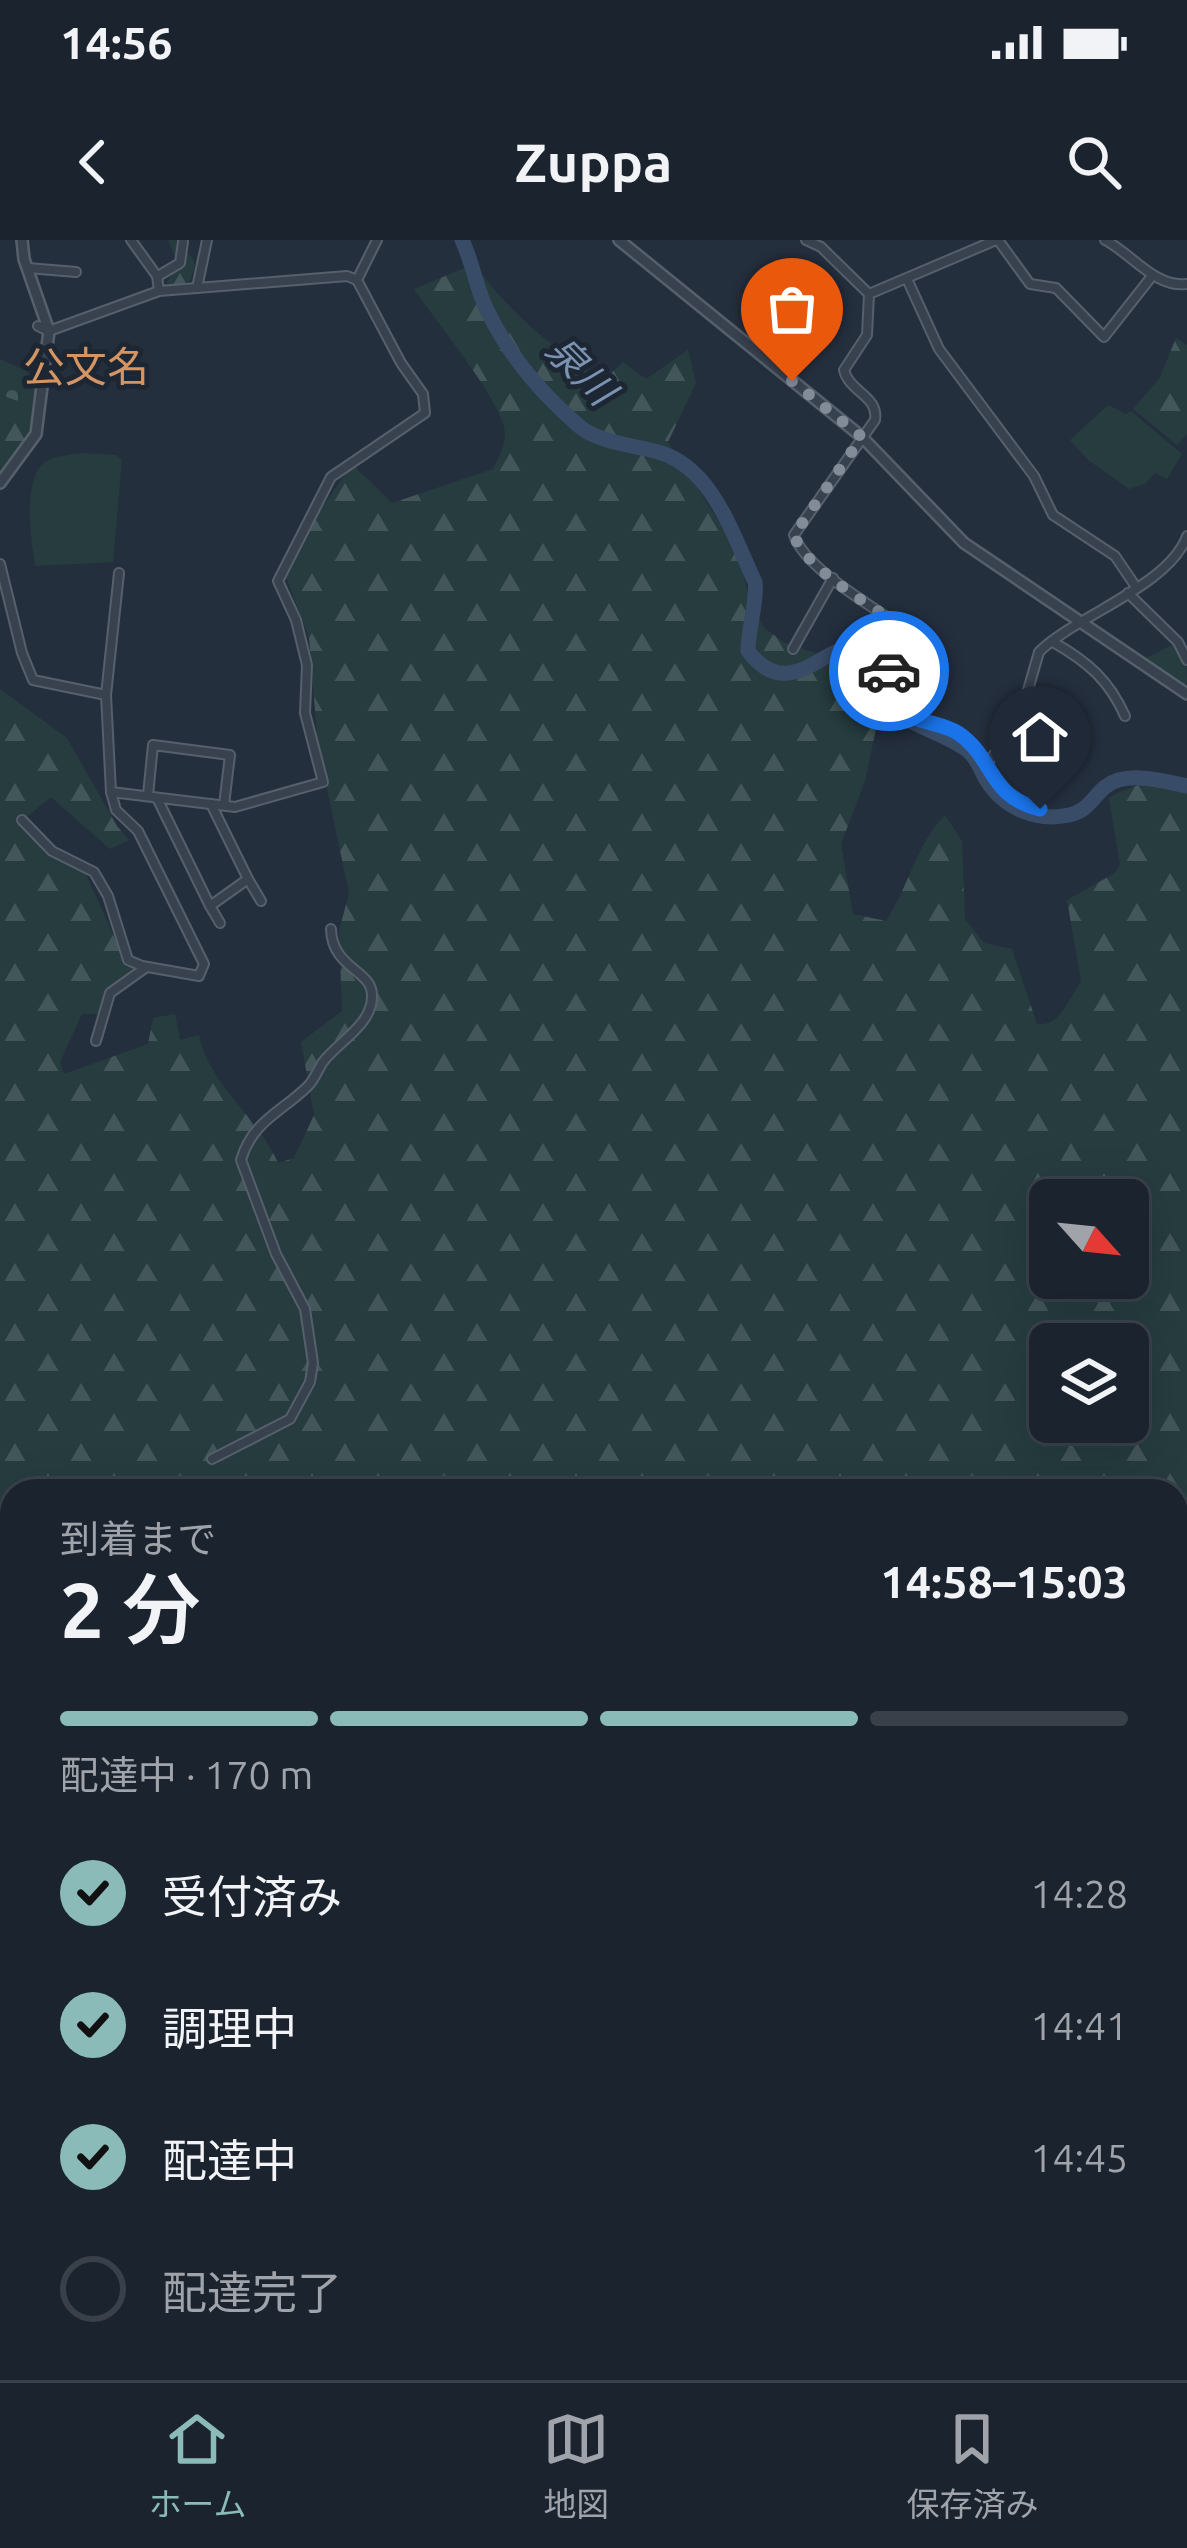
<!DOCTYPE html>
<html lang="ja">
<meta charset="utf-8">
<style>
body{margin:0;font-family:Ubuntu,"Noto Sans JP",sans-serif;background:#242b36;color:#f1f3f6;height:100vh;display:flex;flex-direction:column;font-size:45px;white-space:nowrap}
*{box-sizing:border-box;margin:0}
p{font-size:39px;color:#a0a4aa}
.icon{flex:none;width:66px;height:66px;fill:none;stroke:currentColor;stroke-width:2;stroke-linecap:round;stroke-linejoin:round}
.map{position:relative;flex:1;overflow:hidden}
.drawer{position:absolute;left:0px;top:1239px;width:1188px;height:903px;display:flex;flex-direction:column;background:#1b232e;border-radius:36px 36px 0 0;box-shadow:0 12px 48px #0002,0 0 0 3px #39404a}
.drawer>*{flex:none}
.needle{width:78px;rotate:117deg}
.tools{position:absolute;left:1029px;top:939px;display:grid;gap:24px}
.tools a{display:grid;place-items:center;width:120px;height:120px;border-radius:18px;background:#1b232e;box-shadow:0 12px 48px #0002,0 0 0 3px #39404a;font-size:60px}
.pin{position:absolute;display:grid;place-items:center;width:102px;height:102px;color:#fff;margin:-123px -51px;border-radius:50% 50% 50% 0;rotate:-45deg;box-shadow:0 0 12px #0007}
.pin .icon{rotate:45deg}
.courier{position:absolute;display:grid;place-items:center;width:120px;height:120px;margin:-60px;border:9px solid #1a73e8;border-radius:50%;background:#fff;color:#222;box-shadow:0 3px 15px #0007}
.overview em{font-style:normal;font-weight:600}
.overview div{display:flex;flex-direction:column-reverse}
.overview{display:flex;align-items:center;justify-content:space-between;height:204px;padding:0 60px}
h1{font-size:78px;font-weight:600;line-height:90px}
.bar{display:grid;grid-template-columns:repeat(4,1fr);gap:18px 12px;align-content:center;height:144px;padding:0 60px}
.bar i{height:15px;border-radius:9px;background:#39404a}
.bar .active{background:#8bbbb9}
.bar p{grid-column:span 4}
ol{padding:0 60px;list-style:none}
li{display:flex;align-items:center;gap:36px;height:132px}
li p{margin-inline-start:auto}
li .icon{padding:12px;border-radius:50%;background:#8bbbb9;color:#111;stroke-width:4}
li:last-child{color:#a0a4aa}
li i{width:66px;height:66px;border:6px solid #39404a;border-radius:50%}
.status{display:flex;justify-content:space-between;align-items:center;height:84px;padding:0 60px;background:#1b232e;direction:ltr}
.status svg{height:33px;fill:currentColor}
header{display:flex;justify-content:space-between;align-items:center;height:156px;padding:0 60px;background:#1b232e;font-size:54px;font-weight:600}
.menu{display:flex;justify-content:space-around;align-items:center;height:168px;border-top:3px solid #39404a;background:#1b232e;font-size:33px;color:#a0a4aa}
.menu a{display:grid;justify-items:center;gap:6px}
.menu .active{color:#8bbbb9}
.map>svg:first-child{display:block}
.grass{fill:#263c3f}
.forest{fill:url(#forest-firs);fill-rule:evenodd}
.cemetery{fill:url(#cemetery-stones)}
.lines{fill:none;stroke-linecap:round;stroke-linejoin:round}
.river{stroke:#394c67;stroke-width:15}
.minor-casing{stroke:#565f6c;stroke-width:12}
.tertiary-casing{stroke:#565f6c;stroke-width:14}
.minor{stroke:#38414e;stroke-width:8}
.tertiary{stroke:#38414e;stroke-width:9}
.done{stroke:#828b98;stroke-width:12;stroke-dasharray:0 21.6}
.route{stroke:#1a73e8;stroke-width:15}
.labels{text-anchor:middle;stroke-width:10;stroke-linejoin:round;paint-order:stroke}
.water-label{font-size:39px;font-style:italic;fill:#7c92b1;stroke:#1d2633}
.quarter-label{font-size:42px;fill:#d59563;stroke:#1d2633}
</style>
<div class="status"><b>14:56</b><svg viewBox="0 0 49 12"><path d="M0 12V9h3v3zM5 12V6h3v6zM10 12V3h3v9zM15 12V0h3v12zM26 1h20v11H26zM47 4h2v5h-2z"/></svg></div>
<header><svg class="icon" aria-label="back" viewBox="0 0 24 24"><path d="M15 5l-7 7 7 7"/></svg>Zuppa<svg class="icon" aria-label="search" viewBox="0 0 24 24"><circle cx="10" cy="10" r="6"/><path d="M15 15l6 6"/></svg></header>
<div class="map">
<svg width="1187" height="2140" viewBox="0 0 1187 2140">
<defs>
<pattern id="forest-firs" width="22" height="20" patternUnits="userSpaceOnUse" patternTransform="scale(3)"><rect width="22" height="20" fill="#263c3f"/><path d="M5 1l3.5 6h-7zM16 11l3.5 6h-7z" fill="#435659"/></pattern>
<pattern id="cemetery-stones" width="16" height="16" patternUnits="userSpaceOnUse" patternTransform="scale(3)"><rect width="16" height="16" fill="#263c3f"/><path d="M2 7V4a2 2 0 0 1 4 0v3zM10 15v-3a2 2 0 0 1 4 0v3z" fill="#435659"/></pattern>
</defs>
<rect width="100%" height="100%" fill="#242f3e"/>
<g class="grass">
<polygon points="1108,165 1126,174 1131,171 1182,214 1167,239 1155,233 1145,244 1129,249 1088,220 1070,200"/>
<path d="M83 213 116 215 122 220 113 322 35 326C31 301 22 239 45 222 55 215 71 215 83 213Z"/>
<polygon points="1174,404 1186,416 1187,442 1183,446 1144,419"/>
</g>
<g class="forest">
<polygon points="168,0 184,0 185,12 192,17 195,26 190,41 169,48 167,42 178,24"/>
<path d="M474 24C513 77 550 105 603 141L623 122 646 139 688 110 696 143 668 202 737 310 749 357 763 387 785 403 815 413 845 415 874 436 881 465 865 541 841 604 853 674 886 681C909 646 916 605 945 575L962 601 965 679 984 703 1012 709 1037 784C1060 787 1069 759 1081 741L1067 660 1115 633 1120 624 1109 558C1131 545 1162 536 1187 543V2140H0V1785L12 1783V2130H1176V1251H12V1415L0 1394V449L67 498 117 586 129 600 110 609 51 557 23 580 84 630 125 721 136 730 110 750 102 774H82L60 822 64 834 148 804 153 778 175 774 180 800 199 795C209 846 258 876 278 923L294 918 314 875 301 802 342 771 339 691 349 653 318 506 309 398 285 334 311 284 352 224 392 263 493 229C499 217 505 206 505 193 505 164 433 78 414 49ZM1050 960H1128V1038H1050ZM1050 1104H1128V1182H1050Z"/>
<polygon points="1176,98 1187,105 1187,194 1177,205 1133,169 1159,139"/>
<polygon points="28,134 40,136 33,193 0,234 0,155 18,161"/>
</g>
<polygon class="cemetery" points="0,119 28,132 18,161 0,155"/>
<g class="lines">
<path class="river" d="M462 0C473 23 476 48 487 70 508 114 542 154 579 186 599 203 634 205 658 212 713 227 733 296 755 342 758 357 748 390 748 411 797 476 840 374 873 418 882 429 880 451 885 464 910 487 941 491 967 510 978 518 980 530 987 541 1005 569 1037 582 1069 575 1088 571 1091 559 1105 547 1126 530 1163 541 1187 546"/>
<g class="minor-casing">
<g id="minor">
<polyline points="131,0 157,36 159,51"/>
<polyline points="806,0 821,7 869,54"/>
<path d="M996 0 869 54 867 95 844 130C849 152 879 156 875 180L794 295C805 329 874 367 903 388L907 402 886 441C893 486 933 473 961 495 970 503 978 516 986 525L1019 481 1039 412C1075 376 1169 346 1187 296"/>
<polyline points="998,0 1030,44 1056,48 1104,97 1152,36"/>
<path d="M1105 0C1132 14 1155 48 1187 44"/>
<polyline points="28,28 76,32"/>
<polyline points="158,36 180,23 183,2"/>
<polyline points="907,39 939,109 1034,236 1053,275 1115,316 1136,347"/>
<polyline points="197,48 207,0"/>
<polyline points="38,86 49,91 159,51 347,36 357,40"/>
<polyline points="0,324 22,413 33,440 106,455"/>
<polyline points="1128,353 1178,402 1187,420"/>
<path d="M1053 402C1088 422 1109 440 1125 476"/>
<polyline points="793,409 833,338"/>
<path d="M986 525C1002 550 1011 562 1041 569"/>
<polyline points="111,552 235,567 323,542 305,473 307,425 296,380 278,341 331,237 425,173 423,154 401,123 357,40 377,0"/>
<polyline points="148,555 153,505 230,515 224,565"/>
<polyline points="157,558 210,666 248,639 211,564"/>
<polyline points="22,580 52,611 94,632 108,656 128,720 142,726 199,736 204,724 138,591 116,570 111,552 106,455 119,333"/>
<polyline points="248,639 261,661"/>
<polyline points="210,666 220,683"/>
<polyline points="96,801 110,753 145,728"/>
<path d="M212 1219 290 1179 310 1142 313 1123 305 1069 276 1014 241 920C253 880 282 872 308 846 315 839 318 829 323 822 339 801 372 785 372 756 373 730 332 729 331 689"/>
</g>
</g>
<g class="tertiary-casing">
<g id="tertiary">
<polyline points="619,0 862,197 964,303 1187,454"/>
<polyline points="0,243 36,194 49,91 24,19 22,0"/>
</g>
</g>
<use href="#minor" class="minor"/>
<use href="#tertiary" class="tertiary"/>
</g>
<g class="lines">
<path class="done" d="M792 141 862 197 794 295C805 329 874 367 903 388L907 402 889 431"/>
<path class="route" d="M889 431C885 445 887 455 897 466 913 484 939 481 958 493 996 519 987 556 1040 569"/>
</g>
<g class="labels">
<g class="water-label">
<text transform="translate(581 130) rotate(45)" y="14">泉川</text>
</g>
<g class="quarter-label">
<text x="86" y="142">公文名</text>
</g>
</g>
</svg>
<div class="tools">
<a><svg class="needle" viewBox="-14 -14 28 28"><path d="M0-13l5 13h-10z" fill="#e53935"/><path d="M0 13l5-13h-10z" fill="#a0a4aa"/></svg></a>
<a><svg class="icon" aria-label="layers" viewBox="0 0 24 24"><path d="M12 4l9 5-9 5-9-5zM3 14l9 5 9-5"/></svg></a>
</div>
<div class="pin" style="left:792px;top:141px;background:#ea580c"><svg class="icon" aria-label="bag" viewBox="0 0 24 24"><path d="M5 8h14l-1 12H6zM9 8a3 3 0 0 1 6 0"/></svg></div>
<div class="pin" style="left:1040px;top:569px;background:#1f2937"><svg class="icon" aria-label="home" viewBox="0 0 24 24"><path d="M3 11l9-7 9 7M6 9v11h12V9"/></svg></div>
<div class="courier" style="left:889px;top:431px"><svg class="icon" aria-label="car" viewBox="0 0 24 24"><path d="M5 17H2v-5l4-1 3-4h7l3 4 3 1v5h-3M9 17h6M6 11h13"/><circle cx="7" cy="17" r="2"/><circle cx="17" cy="17" r="2"/></svg></div>
<section class="drawer">
<div class="overview"><div><h1>2 分</h1><p>到着まで</p></div><em>14:58–15:03</em></div>
<div class="bar"><i class="active"></i><i class="active"></i><i class="active"></i><i></i><p>配達中 · 170 m</p></div>
<ol>
<li><svg class="icon" aria-label="check" viewBox="0 0 24 24"><path d="M5 12l5 5 9-10"/></svg>受付済み<p>14:28</p></li>
<li><svg class="icon" aria-label="check" viewBox="0 0 24 24"><path d="M5 12l5 5 9-10"/></svg>調理中<p>14:41</p></li>
<li><svg class="icon" aria-label="check" viewBox="0 0 24 24"><path d="M5 12l5 5 9-10"/></svg>配達中<p>14:45</p></li>
<li><i></i>配達完了</li>
</ol>
</section>
</div>
<nav class="menu">
<a class="active"><svg class="icon" aria-label="home" viewBox="0 0 24 24"><path d="M3 11l9-7 9 7M6 9v11h12V9"/></svg>ホーム</a>
<a><svg class="icon" aria-label="map" viewBox="0 0 24 24"><path d="M3 6l6-2 6 2 6-2v14l-6 2-6-2-6 2zM9 4v14M15 6v14"/></svg>地図</a>
<a><svg class="icon" aria-label="saved" viewBox="0 0 24 24"><path d="M7 4h10v16l-5-4-5 4z"/></svg>保存済み</a>
</nav>
